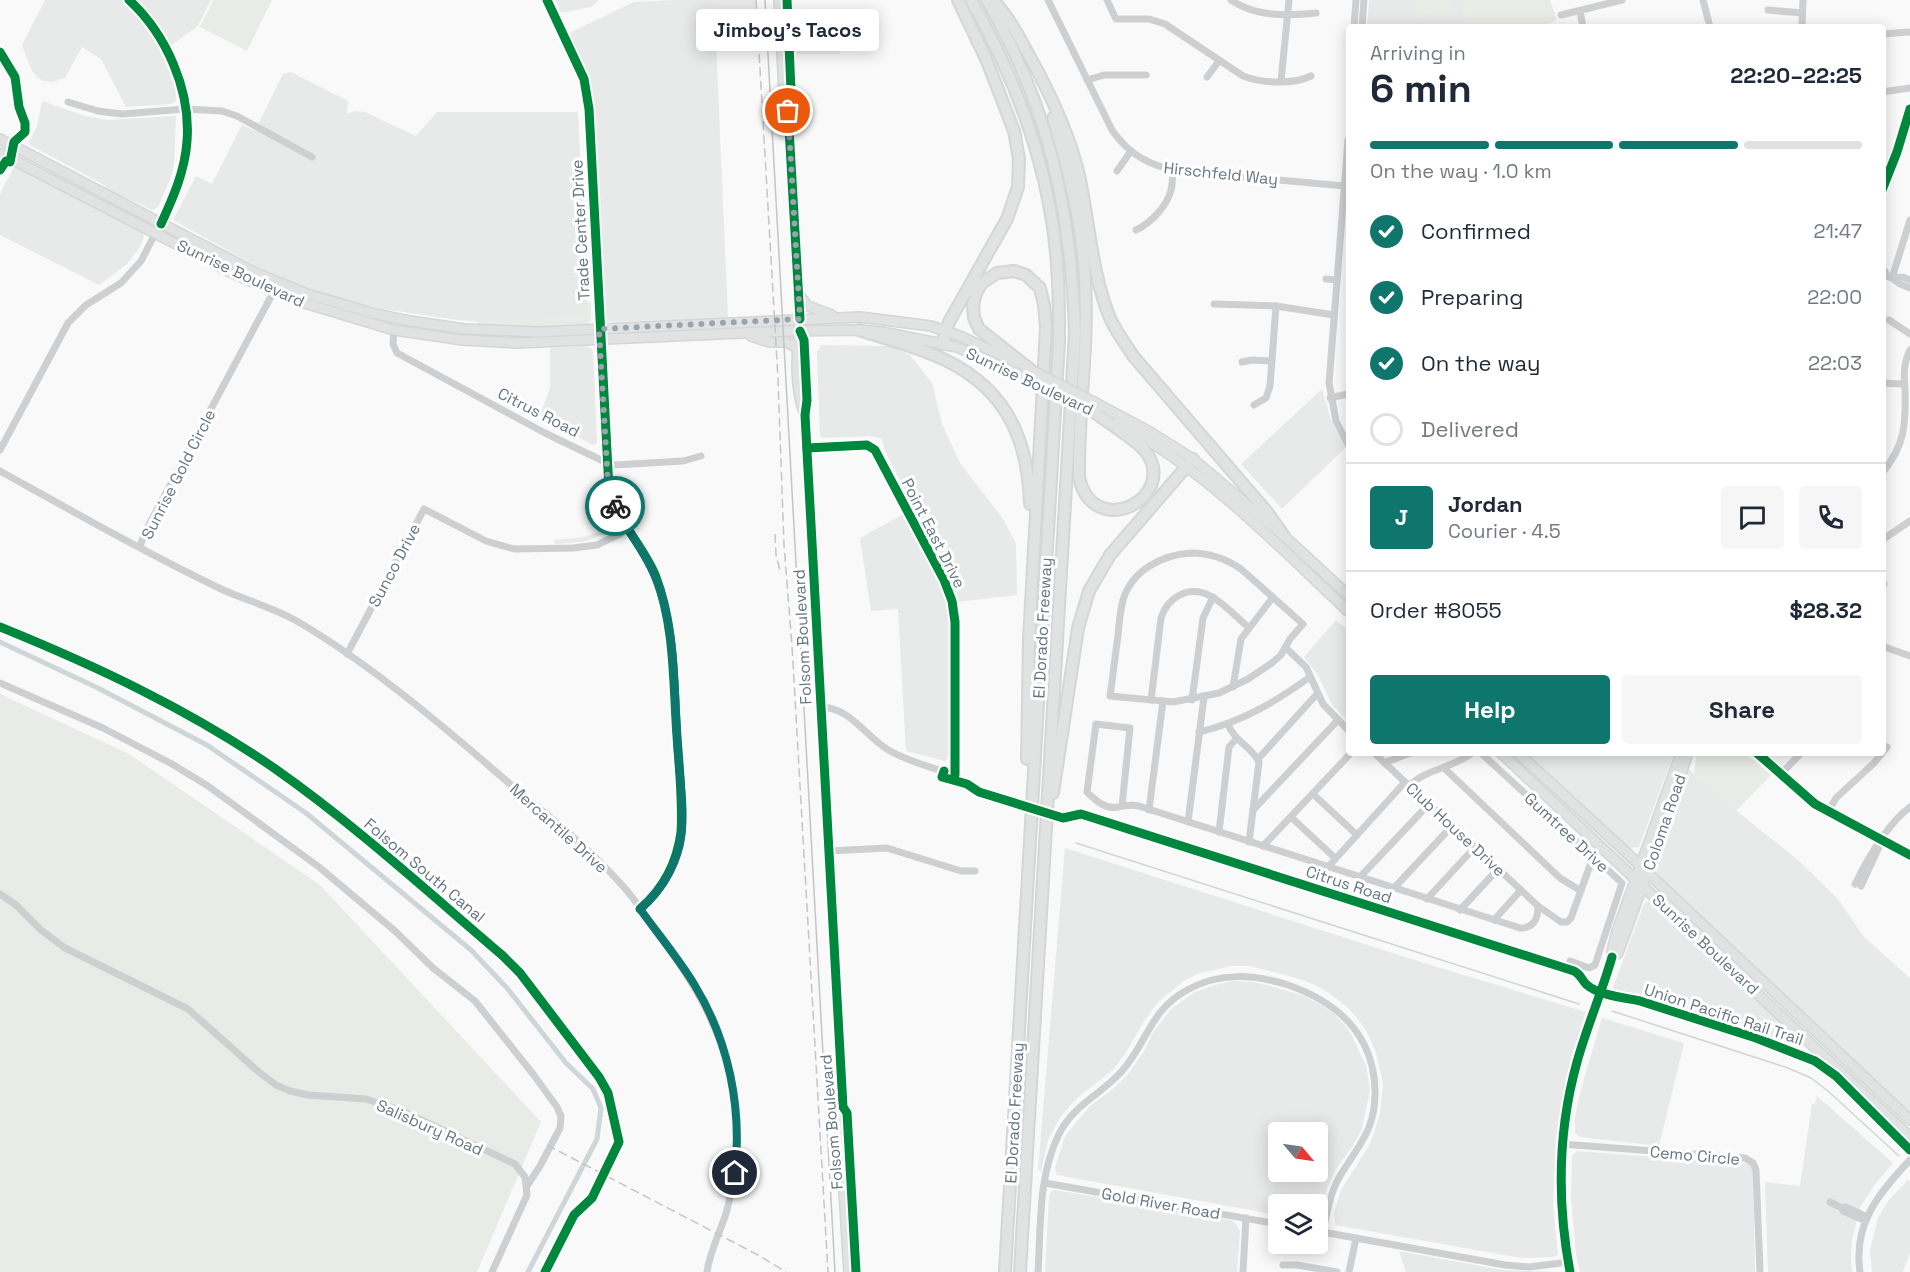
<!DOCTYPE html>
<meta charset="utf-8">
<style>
body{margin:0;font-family:"Space Grotesk",sans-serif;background:#f6f6f7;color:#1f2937;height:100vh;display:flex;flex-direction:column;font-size:22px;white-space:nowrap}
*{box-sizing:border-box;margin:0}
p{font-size:20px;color:#747a83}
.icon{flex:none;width:33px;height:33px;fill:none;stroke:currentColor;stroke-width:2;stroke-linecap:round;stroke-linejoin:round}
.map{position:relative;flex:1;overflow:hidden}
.panel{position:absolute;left:1346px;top:24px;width:540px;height:732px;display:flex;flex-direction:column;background:#fff;border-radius:6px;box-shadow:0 3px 15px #0003}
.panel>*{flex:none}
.needle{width:39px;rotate:119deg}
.controls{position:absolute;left:1268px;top:1122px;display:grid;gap:12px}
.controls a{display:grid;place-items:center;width:60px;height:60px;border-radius:6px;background:#fff;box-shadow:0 3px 15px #0003;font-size:30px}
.pin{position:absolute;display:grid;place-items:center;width:51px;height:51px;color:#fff;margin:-26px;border:3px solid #fff;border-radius:50%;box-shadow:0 2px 6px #0007}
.courier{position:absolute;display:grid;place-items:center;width:60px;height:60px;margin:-30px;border:4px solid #0f766e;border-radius:50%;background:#fff;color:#222;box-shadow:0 2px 8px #0007}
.bubble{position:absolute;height:42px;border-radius:6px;background:#fff;box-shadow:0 3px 15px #0003;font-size:20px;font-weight:700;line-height:42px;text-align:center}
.summary em{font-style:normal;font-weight:700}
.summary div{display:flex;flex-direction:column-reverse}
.summary{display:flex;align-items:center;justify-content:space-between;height:102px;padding:0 24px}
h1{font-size:39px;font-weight:700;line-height:45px}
.bar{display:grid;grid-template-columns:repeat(4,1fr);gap:9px 6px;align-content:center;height:72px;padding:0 24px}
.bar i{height:8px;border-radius:4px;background:#e0e1e3}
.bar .selected{background:#0f766e}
.bar p{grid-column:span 4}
.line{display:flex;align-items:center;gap:15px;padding:0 24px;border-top:2px solid #e0e1e3}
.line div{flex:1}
.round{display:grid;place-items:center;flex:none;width:63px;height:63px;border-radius:6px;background:#f6f6f7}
ol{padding:0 24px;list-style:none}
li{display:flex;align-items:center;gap:18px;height:66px}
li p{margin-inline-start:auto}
li .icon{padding:6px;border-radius:50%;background:#0f766e;color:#fff;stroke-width:4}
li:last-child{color:#747a83}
li i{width:33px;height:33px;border:3px solid #e0e1e3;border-radius:50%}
.cta{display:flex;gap:12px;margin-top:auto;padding:12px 24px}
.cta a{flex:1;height:69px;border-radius:6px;background:#0f766e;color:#fff;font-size:24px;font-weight:700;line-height:69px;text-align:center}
.cta a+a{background:#f6f6f7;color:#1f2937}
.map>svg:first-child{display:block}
.built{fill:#e8e9e9;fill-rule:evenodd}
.green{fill:#e8ebe6}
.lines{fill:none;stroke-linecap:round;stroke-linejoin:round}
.stream{stroke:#ced6d9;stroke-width:1.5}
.canal{stroke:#ced6d9;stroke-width:5}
.major-casing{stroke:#d5d6d7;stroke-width:12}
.highway-casing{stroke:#d5d6d6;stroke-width:14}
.minor{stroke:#cecfd0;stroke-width:7}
.major{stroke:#e1e2e2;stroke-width:9}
.highway{stroke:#e1e2e2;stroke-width:10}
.tram{stroke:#c3c5c6;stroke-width:1.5}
.rail{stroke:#c3c5c6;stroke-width:1.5;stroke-dasharray:9 4.5;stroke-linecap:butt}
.major-bridge-casing{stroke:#d5d6d7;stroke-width:12;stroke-linecap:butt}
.major-bridge{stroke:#e1e2e2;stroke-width:9}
.cycleway-casing{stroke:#fff;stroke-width:13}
.cycleway{stroke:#00873e;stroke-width:9}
.done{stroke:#99a4ac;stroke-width:6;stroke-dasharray:0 10.8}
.route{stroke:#0f766e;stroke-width:8}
.labels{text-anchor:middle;stroke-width:6;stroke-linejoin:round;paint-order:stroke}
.street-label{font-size:16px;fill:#657683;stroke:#fff}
</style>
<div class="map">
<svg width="1910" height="1272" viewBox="0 0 1910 1272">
<rect width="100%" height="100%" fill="#f9f9f9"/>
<g class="built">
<polygon points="45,0 123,0 153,34 161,48 172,74 176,91 176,102 171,104 126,107 101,59 82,47 65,78 52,82 43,81 37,77 32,71 22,45"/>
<polygon points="138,0 211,0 198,26 170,46 159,28"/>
<polygon points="555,0 599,0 591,7 561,13"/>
<polygon points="673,0 755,0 756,40 716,42 728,318 611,322 605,320 601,278 591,110 569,35 571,32 634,2"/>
<polygon points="1369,0 1461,0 1467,27 1367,27"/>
<polygon points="291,72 348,101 347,114 354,111 365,112 416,136 437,112 578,112 588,317 527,325 457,320 383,309 321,294 295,284 258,267 173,220 196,176 212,184 242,125 255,131 283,74"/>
<polygon points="42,101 85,116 107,120 176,116 174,164 171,177 158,207 152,210 105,188 106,186 28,144 37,126"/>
<polygon points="15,165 143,232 144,237 140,247 127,264 99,285 0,235 0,194"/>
<polygon points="821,345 889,346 909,354 932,383 942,424 960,463 1003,519 1016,544 1017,595 949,603 950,755 945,761 906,751 898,609 871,611 860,538 914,508 885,451 882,439 871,436 823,438 820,436 817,352"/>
<polygon points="587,346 593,350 597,443 593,445 540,416 550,388 550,348"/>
<polygon points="1322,389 1331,420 1345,448 1282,509 1241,464"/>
<polygon points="1336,620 1348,630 1348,721 1332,705 1318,675 1304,657"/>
<polygon points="1526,753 1674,753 1640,844 1639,847 1630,848"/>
<polygon points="1686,767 1737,811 1799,861 1838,899 1864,937 1910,978 1910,1117 1650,871"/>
<polygon points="1065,848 1424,963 1586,1012 1572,1055 1556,1138 1553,1205 1558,1255 1552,1257 1521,1258 1335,1225 1334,1213 1341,1190 1370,1144 1380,1114 1383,1083 1376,1053 1368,1034 1358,1019 1346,1006 1329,993 1313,984 1293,977 1249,966 1232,966 1200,973 1185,980 1158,1002 1145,1020 1125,1054 1113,1070 1078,1097 1061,1116 1048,1140 1041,1171 1038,1170"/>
<polygon points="1649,901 1653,903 1658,911 1683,930 1797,1037 1787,1047 1612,990 1644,904"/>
<path d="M1233 981 1253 982 1274 987 1304 996 1323 1006 1333 1013 1349 1030 1366 1065 1370 1090 1362 1129 1353 1146 1335 1170 1326 1192 1319 1219 1317 1221V1204H1278V1215L1057 1175 1055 1168 1065 1136 1090 1106 1114 1088 1127 1075 1143 1053 1153 1032 1171 1009 1195 992 1215 985ZM1317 1132V1172H1278V1132Z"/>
<polygon points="1602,1018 1684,1043 1659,1146 1580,1137 1575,1133 1575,1118 1579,1096"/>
<polygon points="1817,1096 1893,1163 1876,1183 1860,1207 1852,1240 1851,1256 1852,1272 1768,1272 1765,1182 1800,1186 1812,1104 1815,1104"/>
<polygon points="1577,1151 1748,1164 1753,1170 1755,1272 1580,1272 1576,1255 1571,1198 1572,1156"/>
<polygon points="1908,1180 1910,1181 1910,1253 1903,1272 1872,1272 1870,1250 1878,1218 1888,1201"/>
<polygon points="1055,1190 1231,1220 1235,1223 1240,1231 1237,1272 1045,1272 1049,1196 1051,1191"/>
<polygon points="1399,1251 1502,1270 1560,1272 1406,1272"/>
</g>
<g class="green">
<polygon points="213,0 272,0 247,51 200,27"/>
<polygon points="1412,0 1450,0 1452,11 1415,19"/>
<polygon points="1461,0 1550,0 1557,20 1540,27 1467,27"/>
<polygon points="793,18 795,18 796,37 838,37 840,54 797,54"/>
<polygon points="591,302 591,321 586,324 524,327 478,325 477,318 535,320 541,319 541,313 546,318 583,316 586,312 586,303"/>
<polygon points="606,498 617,525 615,530 583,542 555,544 554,540 584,537 613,526 601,499"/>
<polygon points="0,694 129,754 320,885 541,1122 477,1272 0,1272"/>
<polygon points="1697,753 1742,753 1752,759 1771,775 1735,812 1694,774"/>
<polygon points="1672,885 1678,888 1744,949 1770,921 1772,923 1742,954"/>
</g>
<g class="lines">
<g class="stream">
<polyline points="1076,843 1579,1004"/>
<polyline points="1612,1011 1788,1068 1811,1078 1828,1091 1899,1156"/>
</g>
<polyline class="canal" points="0,642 98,688 207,745 306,813 471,950 507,988 566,1063 593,1089 601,1108 597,1139 528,1272"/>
<g class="major-casing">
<g id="major">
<polyline points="779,0 784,92 788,97"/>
<path d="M787 0 791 90 788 97V111L800 309C799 342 792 379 804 412"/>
<polyline points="0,139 256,273 307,294 372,313 410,321 464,329 538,332 860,317 931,326 962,337 1018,363"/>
<polyline points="0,153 234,274 298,301 394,330 463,340 517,343 789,331 859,330 882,332 957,347 1030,379"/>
<polyline points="1882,190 1897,152 1910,109"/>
<polyline points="799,295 808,306 832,315"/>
<polyline points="800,331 804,340 807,400 805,415 843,1107 847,1113 856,1272"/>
<polyline points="751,336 769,342 787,342 797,348"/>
<polyline points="1094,402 1150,432 1193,459 1284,536 1348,595"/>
<path d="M1117 423C1206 469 1276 544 1348 611"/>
<polyline points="1501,753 1910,1137"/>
<polyline points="1518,753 1615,842 1910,1120"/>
<polyline points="1612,957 1618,953 1647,873 1688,753"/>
<polyline points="843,1107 839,1112 849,1272"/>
<path d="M1570 1272C1557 1202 1558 1130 1577 1062 1587 1026 1602 992 1612 957V951L1617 931 1681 753"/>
</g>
</g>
<g class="highway-casing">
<g id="highway">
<path d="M971 0C1020 86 1054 181 1058 281 1059 301 1059 321 1059 341L1005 1272"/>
<path d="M987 0C1049 108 1071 209 1075 333L1020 1272"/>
<path d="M993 0C1009 17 1019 37 1030 57 1051 95 1069 133 1079 175 1089 221 1092 275 1110 318 1116 332 1126 345 1134 357L1267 512 1284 536"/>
<path d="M1053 118C1069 171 1082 224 1085 280 1089 346 1078 411 1079 477 1093 542 1179 498 1146 452 1137 440 1104 420 1091 410"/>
<path d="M859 330C884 338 910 345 934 355 1002 383 1028 433 1030 504"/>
<polyline points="942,344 949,322 1007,219 1018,187 1019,159 1014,131 987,61 958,0"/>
<polyline points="1027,759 1029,640 1042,404 1046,327 1044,305 1040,288 1026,275 1014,271 997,273 982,283 976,293 973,305 974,318 979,329 1031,370"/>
<polyline points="1053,793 1078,628 1089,591 1110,555 1193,459"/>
</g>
</g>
<g class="minor">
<path d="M547 0 584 79 589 109 609 489C617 522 644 546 656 577 675 627 673 683 677 736 679 767 683 800 681 832 677 863 664 888 640 909"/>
<path d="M1048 0 1112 130C1129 155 1151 167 1180 171L1345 186"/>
<path d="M1107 0 1116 19H1149L1165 24 1243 76C1261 83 1293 85 1311 76"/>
<path d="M1231 0C1256 17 1287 16 1316 13"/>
<polyline points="1703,0 1710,27"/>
<polyline points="1768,10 1802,13"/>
<polyline points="1580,11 1583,27"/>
<polyline points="1561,15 1622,0"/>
<polyline points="1354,27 1356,0"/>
<polyline points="1362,27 1364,0"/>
<polyline points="1802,27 1803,0"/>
<polyline points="1882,34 1910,32"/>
<polyline points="1207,77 1219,61"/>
<polyline points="1087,80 1104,75 1146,75"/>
<polyline points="1281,81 1289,0"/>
<polyline points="1882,92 1910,88"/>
<polyline points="68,102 98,111 122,114 185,109 222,111 237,116 312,157"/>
<polyline points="1348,140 1329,383 1336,421 1348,445"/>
<polyline points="1117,171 1131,151"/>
<path d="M1136 230C1151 223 1167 206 1171 190 1173 183 1172 177 1173 170"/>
<polyline points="1882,270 1885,271 1887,276 1892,278 1910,220"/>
<polyline points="1326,279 1337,280"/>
<polyline points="1910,280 1903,277 1892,278 1900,284 1910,288"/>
<polyline points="1214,304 1276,306 1334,315"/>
<polyline points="1889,320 1910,334"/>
<polyline points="394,330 393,344 397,353 545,433 607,463 615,465 683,461 701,456"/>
<polyline points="1242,362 1252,360 1272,361"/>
<polyline points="1882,383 1904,384"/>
<polyline points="1330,398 1348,394"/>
<polyline points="1254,405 1266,398 1270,386 1276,306"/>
<path d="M807 448 867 445 875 450 944 580 952 601 955 622V775C933 768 910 762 890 751 865 737 851 707 820 707"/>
<polyline points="0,450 68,323 86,305 121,283 141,261 173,199 181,176 187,140 180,82 167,50 156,32 148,19 129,0"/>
<path d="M0 471C72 511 144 552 219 588 244 600 270 606 295 620 361 658 430 715 488 765 532 804 581 839 620 883 632 895 642 911 652 925 692 979 725 1031 735 1099 740 1136 737 1174 727 1210 721 1231 710 1250 707 1272"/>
<path d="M1882 473C1905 446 1906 424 1905 390 1904 375 1903 364 1910 350"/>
<polyline points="1882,540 1910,521"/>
<polyline points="140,547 144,534 274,291"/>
<path d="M1191 553C1210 553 1225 558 1241 569L1303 624 1290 639 1281 655 1272 663 1248 679 1219 693 1173 702 1110 696C1113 676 1115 656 1118 636 1119 624 1120 611 1123 600 1132 570 1162 555 1191 553Z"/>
<polyline points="1882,582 1884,584"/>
<polyline points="1882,646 1910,656"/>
<polyline points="1286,648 1306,667 1323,704 1348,730"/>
<polyline points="347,654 424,509 486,541 514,549 573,548 597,545 628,530"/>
<polyline points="0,683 103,728 172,764 208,786 319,867 395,931 433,968 475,1001 533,1074 557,1107 561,1116 560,1128 540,1166 527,1186"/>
<polyline points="1233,687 1241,639 1273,597"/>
<path d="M1151 700 1161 618C1164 609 1169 601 1178 596 1206 580 1229 611 1248 627"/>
<polyline points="1192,700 1203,618 1213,597"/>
<path d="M1228 724C1234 741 1252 747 1259 762L1249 842"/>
<path d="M1199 732C1242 722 1275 702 1310 677"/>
<polyline points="1374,753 1538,906 1561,922 1567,922 1571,918 1593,857"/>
<polyline points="1481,753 1622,883 1595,965 1589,968 1570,961"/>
<polyline points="1757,753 1815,804 1910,855"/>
<polyline points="1258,759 1317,694"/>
<polyline points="1384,763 1410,753"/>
<polyline points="1444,768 1560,878 1581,891"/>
<polyline points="1781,774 1801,753"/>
<path d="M1409 786C1426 769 1453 768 1472 753"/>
<polyline points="1313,794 1357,835"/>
<path d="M1122 806 1130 728 1096 724 1087 792C1095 800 1106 810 1118 807 1126 806 1130 804 1139 806L1520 928C1534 928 1538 919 1538 906"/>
<polyline points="1149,810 1163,701"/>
<polyline points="1253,810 1338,720"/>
<polyline points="1828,812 1836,798 1874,763 1887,747"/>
<polyline points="1291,817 1335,858"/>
<polyline points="1188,822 1204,697"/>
<polyline points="1219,832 1229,747 1237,738"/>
<polyline points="1263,846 1351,753"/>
<polyline points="829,851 887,848 961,871 975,871"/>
<polyline points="1328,867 1405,782"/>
<polyline points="1360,877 1429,804"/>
<path d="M1855 884C1868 858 1887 824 1910 807"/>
<polyline points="1861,886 1879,847"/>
<polyline points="1394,888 1452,826"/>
<polyline points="0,894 16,905 41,930 65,948 188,1009 260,1073 276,1085 290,1091 308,1095 366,1099 400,1110 515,1164 525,1177 527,1195 492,1272"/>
<polyline points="1427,899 1475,847"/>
<polyline points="1460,910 1498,869"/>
<polyline points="1494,920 1521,890"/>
<polyline points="1562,1144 1745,1158 1753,1163 1756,1170 1760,1272"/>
<polyline points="1045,1183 1278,1224"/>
<polyline points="1830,1202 1842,1208 1843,1211 1866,1221"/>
<polyline points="1842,1208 1846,1207 1867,1217"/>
<polyline points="1317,1231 1505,1265 1529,1267 1569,1262"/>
<polyline points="1283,1265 1297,1265 1337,1272"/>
<path d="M1038 1272C1041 1226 1038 1176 1059 1134 1074 1104 1101 1095 1122 1071 1147 1043 1150 1010 1187 990 1220 972 1253 974 1288 985 1337 1002 1373 1034 1375 1089 1376 1130 1359 1144 1340 1176 1330 1193 1327 1212 1323 1232"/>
<polyline points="1243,1272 1246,1218"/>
<polyline points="1349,1272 1356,1238"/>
<path d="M1860 1272C1853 1223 1879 1193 1910 1160"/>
</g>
<use href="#major" class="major"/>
<use href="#highway" class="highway"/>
<polyline class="tram" points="765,0 835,1272"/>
<g class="rail">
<polyline points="756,0 778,379 784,545 792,646 828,1272"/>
<polyline points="775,534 776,555 781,574"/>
<polyline points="547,1145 758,1255 786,1272"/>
</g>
<g class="major-bridge-casing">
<g id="major-bridge">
<polyline points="1031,370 1094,402"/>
<polyline points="1030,379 1091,410"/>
</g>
</g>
<use href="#major-bridge" class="major-bridge"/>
<g class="cycleway-casing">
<g id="cycleway">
<path d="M129 0C166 34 191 90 187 141 185 171 173 198 161 224"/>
<path d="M547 0 584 79 589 109 609 489C617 522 644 546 656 577 675 627 673 683 677 736 679 767 683 800 681 832 677 863 664 888 640 909"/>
<polyline points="787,0 791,90 788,97 788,111 800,319"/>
<polyline points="0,52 15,77 19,107 25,123 25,132 14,142 10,162 6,161 0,170"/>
<polyline points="1882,190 1897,152 1910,109"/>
<polyline points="800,331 804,340 807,400 805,415 843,1107 847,1113 856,1272"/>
<polyline points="807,448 867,445 875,450 944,580 952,601 955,622 955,775"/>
<path d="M0 627C96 666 188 709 274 768 354 824 427 891 502 955L520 973 599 1077 608 1093 619 1142 592 1198 574 1215 545 1272"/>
<polyline points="1757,753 1815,804 1910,855"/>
<path d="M944 771 942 777 967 784 979 792 1063 818 1081 814 1574 971C1582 975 1581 980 1587 985 1598 995 1626 998 1640 1001L1756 1038 1815 1061 1836 1076 1910 1150"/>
<path d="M1570 1272C1557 1202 1558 1130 1577 1062 1587 1026 1602 992 1612 957"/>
</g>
</g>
<use href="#cycleway" class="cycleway"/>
</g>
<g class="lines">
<polyline class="done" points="615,506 608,483 599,329 800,319 788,111"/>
<path class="route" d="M615 506C630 534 650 559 660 590 677 641 674 700 678 753 680 782 686 815 680 844 674 869 660 892 640 909 658 934 678 958 694 984 729 1041 742 1107 735 1173"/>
</g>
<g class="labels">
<g class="street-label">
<text transform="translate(1221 173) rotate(6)" y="6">Hirschfeld Way</text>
<text transform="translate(580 230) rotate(-93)" y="6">Trade Center Drive</text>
<text transform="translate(241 273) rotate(25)" y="6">Sunrise Boulevard</text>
<text transform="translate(1030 381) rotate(25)" y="6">Sunrise Boulevard</text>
<text transform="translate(539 412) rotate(27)" y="6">Citrus Road</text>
<text transform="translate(178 474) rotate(-63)" y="6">Sunrise Gold Circle</text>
<text transform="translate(934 533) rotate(63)" y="6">Point East Drive</text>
<text transform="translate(394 565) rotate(-62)" y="6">Sunco Drive</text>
<text transform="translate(1042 628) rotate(-87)" y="6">El Dorado Freeway</text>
<text transform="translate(802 637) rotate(-93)" y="6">Folsom Boulevard</text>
<text transform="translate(1664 822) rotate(-71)" y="6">Coloma Road</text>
<text transform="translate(559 828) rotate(42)" y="6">Mercantile Drive</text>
<text transform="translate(1456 829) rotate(43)" y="6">Club House Drive</text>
<text transform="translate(1567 832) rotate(43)" y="6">Gumtree Drive</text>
<text transform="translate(425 870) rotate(40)" y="6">Folsom South Canal</text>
<text transform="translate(1349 884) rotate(18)" y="6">Citrus Road</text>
<text transform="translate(1706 944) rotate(43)" y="6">Sunrise Boulevard</text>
<text transform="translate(1724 1014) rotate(18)" y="6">Union Pacific Rail Trail</text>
<text transform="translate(1014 1113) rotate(-87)" y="6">El Dorado Freeway</text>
<text transform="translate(831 1122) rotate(-95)" y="6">Folsom Boulevard</text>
<text transform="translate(430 1127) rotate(24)" y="6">Salisbury Road</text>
<text transform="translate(1695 1155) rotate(5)" y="6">Cemo Circle</text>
<text transform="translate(1161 1203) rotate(10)" y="6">Gold River Road</text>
</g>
</g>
</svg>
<div class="controls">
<a><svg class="needle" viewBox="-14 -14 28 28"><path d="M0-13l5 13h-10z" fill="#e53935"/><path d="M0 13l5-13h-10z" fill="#747a83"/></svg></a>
<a><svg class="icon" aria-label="layers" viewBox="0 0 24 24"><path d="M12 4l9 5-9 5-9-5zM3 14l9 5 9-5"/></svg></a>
</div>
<div class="pin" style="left:788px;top:111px;background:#ea580c"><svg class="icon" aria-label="bag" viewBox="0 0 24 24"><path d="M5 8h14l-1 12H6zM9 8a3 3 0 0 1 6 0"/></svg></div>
<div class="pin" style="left:735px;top:1173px;background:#1f2937"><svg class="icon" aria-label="home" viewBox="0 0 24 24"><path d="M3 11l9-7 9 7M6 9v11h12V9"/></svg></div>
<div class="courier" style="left:615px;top:506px"><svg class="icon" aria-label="bike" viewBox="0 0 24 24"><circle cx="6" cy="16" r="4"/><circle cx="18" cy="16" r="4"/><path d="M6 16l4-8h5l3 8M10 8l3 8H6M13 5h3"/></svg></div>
<div class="bubble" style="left:696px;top:9px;width:183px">Jimboy's Tacos</div>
<section class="panel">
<div class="summary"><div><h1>6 min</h1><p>Arriving in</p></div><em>22:20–22:25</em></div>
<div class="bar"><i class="selected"></i><i class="selected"></i><i class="selected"></i><i></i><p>On the way · 1.0 km</p></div>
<ol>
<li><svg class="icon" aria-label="check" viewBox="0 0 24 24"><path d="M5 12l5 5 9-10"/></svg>Confirmed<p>21:47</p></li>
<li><svg class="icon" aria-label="check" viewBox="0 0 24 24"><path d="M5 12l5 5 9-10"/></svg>Preparing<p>22:00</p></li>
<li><svg class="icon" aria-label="check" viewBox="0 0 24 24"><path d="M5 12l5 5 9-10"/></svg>On the way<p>22:03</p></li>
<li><i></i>Delivered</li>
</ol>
<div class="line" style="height:108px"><b class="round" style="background:#0f766e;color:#fff">J</b><div><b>Jordan</b><p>Courier · 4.5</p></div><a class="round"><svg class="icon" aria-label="chat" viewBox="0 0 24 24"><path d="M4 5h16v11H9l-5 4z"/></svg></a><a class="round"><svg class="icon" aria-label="phone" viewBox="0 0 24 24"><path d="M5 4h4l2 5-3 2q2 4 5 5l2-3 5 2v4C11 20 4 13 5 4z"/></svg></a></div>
<div class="line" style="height:78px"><div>Order #8055</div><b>$28.32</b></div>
<div class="cta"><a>Help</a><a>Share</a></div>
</section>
</div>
